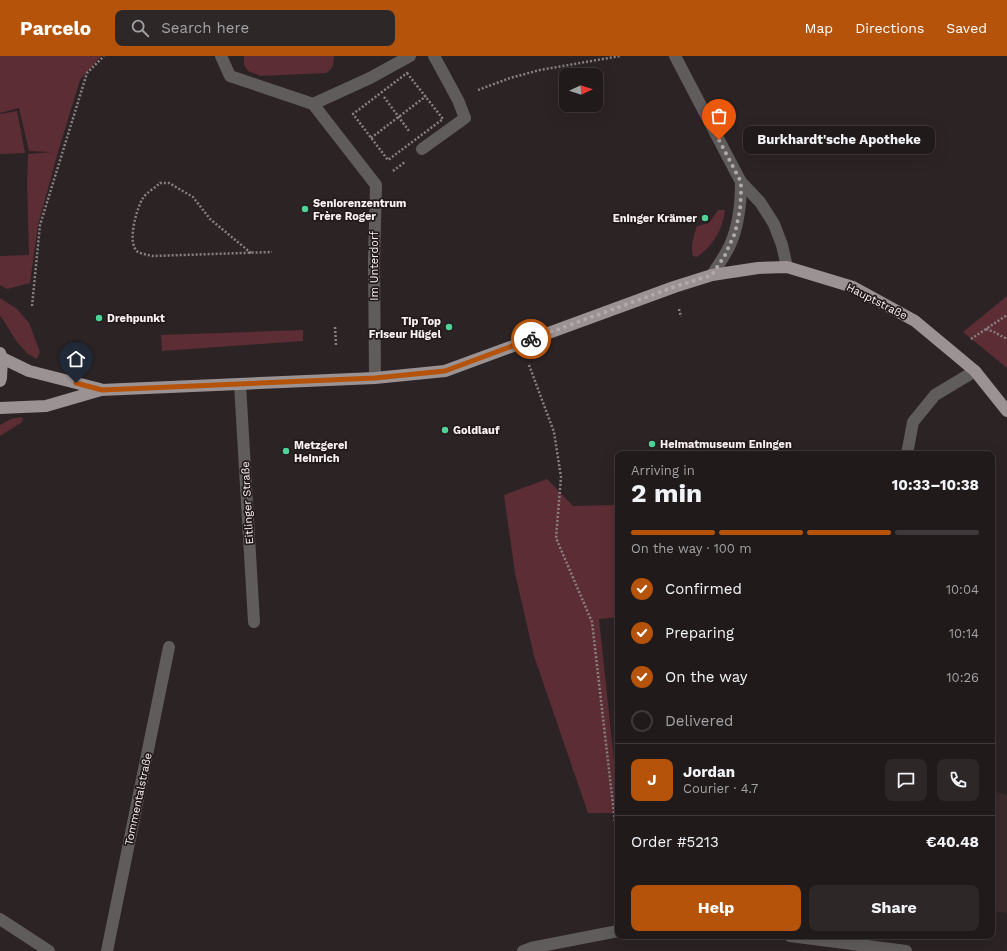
<!DOCTYPE html>
<meta charset="utf-8">
<style>
body{margin:0;font-family:"Work Sans",sans-serif;background:#2d2728;color:#f1f3f6;height:100vh;display:flex;flex-direction:column;font-size:15px;white-space:nowrap}
*{box-sizing:border-box;margin:0}
p{font-size:13px;color:#a2a1a3}
.icon{flex:none;width:22px;height:22px;fill:none;stroke:currentColor;stroke-width:2;stroke-linecap:round;stroke-linejoin:round}
.map{position:relative;flex:1;overflow:hidden}
.sheet{position:absolute;left:615px;top:395px;width:380px;height:488px;display:flex;flex-direction:column;background:#211a1b;border-radius:8px;box-shadow:0 4px 16px #0002,0 0 0 1px #3e383a}
.sheet>*{flex:none}
.needle{width:26px;rotate:86deg}
.fabs{position:absolute;left:559px;top:12px;display:grid;gap:8px}
.fabs a{display:grid;place-items:center;width:44px;height:44px;border-radius:8px;background:#211a1b;box-shadow:0 4px 16px #0002,0 0 0 1px #3e383a;font-size:20px}
.pin{position:absolute;display:grid;place-items:center;width:34px;height:34px;color:#fff;margin:-41px -17px;border-radius:50% 50% 50% 0;rotate:-45deg;box-shadow:0 0 4px #0007}
.pin .icon{rotate:45deg}
.courier{position:absolute;display:grid;place-items:center;width:40px;height:40px;margin:-20px;border:3px solid #b45309;border-radius:50%;background:#fff;color:#222;box-shadow:0 1px 5px #0007}
.bubble{position:absolute;height:28px;border-radius:8px;background:#211a1b;box-shadow:0 4px 16px #0002,0 0 0 1px #3e383a;font-size:13px;font-weight:700;line-height:28px;text-align:center}
.overview em{font-style:normal;font-weight:700}
.overview div{display:flex;flex-direction:column-reverse}
.overview{display:flex;align-items:center;justify-content:space-between;height:68px;padding:0 16px}
h1{font-size:26px;font-weight:700;line-height:30px}
.bar{display:grid;grid-template-columns:repeat(4,1fr);gap:6px 4px;align-content:center;height:48px;padding:0 16px}
.bar i{height:5px;border-radius:3px;background:#3e383a}
.bar .active{background:#b45309}
.bar p{grid-column:span 4}
.line{display:flex;align-items:center;gap:10px;padding:0 16px;border-top:1px solid #3e383a}
.line div{flex:1}
.round{display:grid;place-items:center;flex:none;width:42px;height:42px;border-radius:8px;background:#2d2728}
ol{padding:0 16px;list-style:none}
li{display:flex;align-items:center;gap:12px;height:44px}
li p{margin-inline-start:auto}
li .icon{padding:4px;border-radius:50%;background:#b45309;color:#fff;stroke-width:4}
li:last-child{color:#a2a1a3}
li i{width:22px;height:22px;border:2px solid #3e383a;border-radius:50%}
.action{display:flex;gap:8px;margin-top:auto;padding:8px 16px}
.action a{flex:1;height:46px;border-radius:8px;background:#b45309;color:#fff;font-size:16px;font-weight:700;line-height:46px;text-align:center}
.action a+a{background:#2d2728;color:#f1f3f6}
header{display:flex;align-items:center;gap:24px;box-sizing:border-box;height:56px;padding:0 20px;background:#b45309;color:#fff}
header strong{font-size:19px}
nav{display:flex;gap:22px;margin-inline-start:auto;font-size:14px}
.search{width:280px;height:36px;background:#2d2728;display:flex;align-items:center;gap:10px;box-sizing:border-box;padding:0 14px;border-radius:8px;color:#a2a1a3;font-size:15px}
.map>svg:first-child{display:block}
.built{fill:#3a2a2c}
.green{fill:#5c2d35}
.lines{fill:none;stroke-linecap:round;stroke-linejoin:round}
.path{stroke:#888081;stroke-width:2.5;stroke-dasharray:2 2;stroke-linecap:butt}
.minor{stroke:#615c5c;stroke-width:12}
.major{stroke:#9b9293;stroke-width:12}
.done{stroke:#b1aaab;stroke-width:4;stroke-dasharray:0 7.2}
.route{stroke:#b45309;stroke-width:5}
.poi-dot{fill:#4ed399;stroke:#221a1b;stroke-width:1.5}
.labels{text-anchor:middle;stroke-width:3.5;stroke-linejoin:round;paint-order:stroke}
.poi-label{font-size:11px;font-weight:bold;fill:#f9f2f3;stroke:#221a1b;text-anchor:start}
.street-label{font-size:11px;fill:#f9f2f3;stroke:#221a1b}
</style>
<header>
<strong>Parcelo</strong>
<div class="search"><svg class="icon" aria-label="search" viewBox="0 0 24 24"><circle cx="10" cy="10" r="6"/><path d="M15 15l6 6"/></svg>Search here</div>
<nav><a>Map</a><a>Directions</a><a>Saved</a></nav>
</header>
<div class="map">
<svg width="1007" height="895" viewBox="0 0 1007 895">
<rect width="100%" height="100%" fill="#2c2324"/>
<polygon class="built" points="992,735 1005,738 1007,739 1007,857 992,855"/>
<g class="green">
<polygon points="0,0 101,0 80,24 58,96 38,169 30,227 7,233 0,229 0,200 29,199 27,127 28,98 52,96 29,95 19,52 0,57"/>
<path d="M244 0H334C333 9 334 12 326 17L261 20 248 15 244 9Z"/>
<polygon points="17,55 25,97 0,98 0,58"/>
<path d="M718 154H725C723 173 713 190 697 201L693 200C690 191 694 179 697 170L709 167Z"/>
<polygon points="1007,240 1007,312 963,276"/>
<polygon points="0,242 17,253 29,267 40,296 37,303 28,298 17,286 2,262 0,260"/>
<polygon points="303,274 303,285 162,295 161,279"/>
<polygon points="22,361 23,364 21,367 0,380 0,369 11,363"/>
<polygon points="547,423 573,450 618,449 618,561 599,563 618,742 618,757 588,757 534,600 515,517 504,439"/>
</g>
<g class="lines">
<g class="path">
<polygon points="407,17 443,63 388,104 353,58"/>
<polyline points="478,34 510,22 540,14 620,0"/>
<polyline points="384,41 409,75"/>
<polyline points="371,82 426,40"/>
<polyline points="393,115 405,106"/>
<path d="M251 197 210 163 193 141 169 127H160C155 132 147 136 143 142 137 151 126 188 138 196 141 198 149 199 153 200L272 196"/>
<polyline points="32,250 40,169 87,17 104,0"/>
<polyline points="679,253 681,261"/>
<polyline points="335,271 336,289"/>
<polyline points="986,273 994,276 1007,283"/>
<polyline points="971,283 1007,259"/>
<polyline points="529,309 554,376 561,421 556,482 592,566 618,792"/>
</g>
<g class="minor">
<polyline points="221,0 230,20 313,48 376,129 374,205 375,322"/>
<polyline points="675,0 741,126 760,146 774,168 782,189 787,211"/>
<polyline points="313,48 370,22 410,0"/>
<polyline points="422,93 465,62 458,44 434,0"/>
<path d="M712 219C718 209 725 200 730 189 739 169 741 147 741 126"/>
<polyline points="240,328 254,566"/>
<polyline points="907,398 913,366 935,339 975,315"/>
<polyline points="0,863 49,895"/>
<polyline points="790,880 906,895"/>
<polyline points="107,895 169,591"/>
<polyline points="523,895 531,892 618,875"/>
</g>
<g class="major">
<polyline points="0,297 2,302 1,322 0,325"/>
<polyline points="2,302 29,315 100,333"/>
<polyline points="0,352 46,350 101,334 375,322 445,315 674,231 712,219 758,212 787,211 853,231 915,265 975,315 1007,355"/>
</g>
</g>
<g class="lines">
<polyline class="done" points="531,283 674,231 712,219 725,199 735,177 740,154 741,139 741,126 719,84"/>
<polyline class="route" points="76,327 102,334 375,322 445,315 531,283"/>
</g>
<g class="poi-dot">
<circle cx="305" cy="153" r="4"/>
<circle cx="705" cy="162" r="4"/>
<circle cx="99" cy="262" r="4"/>
<circle cx="449" cy="271" r="4"/>
<circle cx="445" cy="374" r="4"/>
<circle cx="652" cy="388" r="4"/>
<circle cx="286" cy="395" r="4"/>
</g>
<g class="labels">
<g class="poi-label">
<text x="313" y="151">Seniorenzentrum<tspan x="313" dy="13">Frère Roger</tspan></text>
<text x="697" y="166" text-anchor="end">Eninger Krämer</text>
<text x="107" y="266">Drehpunkt</text>
<text x="441" y="269" text-anchor="end">Tip Top<tspan x="441" dy="13">Friseur Hügel</tspan></text>
<text x="453" y="378">Goldlauf</text>
<text x="660" y="392">Heimatmuseum Eningen</text>
<text x="294" y="393">Metzgerei<tspan x="294" dy="13">Heinrich</tspan></text>
</g>
<g class="street-label">
<text transform="translate(374 210) rotate(-90)" y="4">Im Unterdorf</text>
<text transform="translate(877 245) rotate(27)" y="4">Hauptstraße</text>
<text transform="translate(247 447) rotate(-93)" y="4">Eitlinger Straße</text>
<text transform="translate(138 743) rotate(-78)" y="4">Tommentalstraße</text>
</g>
</g>
</svg>
<div class="fabs">
<a><svg class="needle" viewBox="-14 -14 28 28"><path d="M0-13l5 13h-10z" fill="#e53935"/><path d="M0 13l5-13h-10z" fill="#a2a1a3"/></svg></a>
</div>
<div class="pin" style="left:719px;top:84px;background:#ea580c"><svg class="icon" aria-label="bag" viewBox="0 0 24 24"><path d="M5 8h14l-1 12H6zM9 8a3 3 0 0 1 6 0"/></svg></div>
<div class="pin" style="left:76px;top:327px;background:#1f2937"><svg class="icon" aria-label="home" viewBox="0 0 24 24"><path d="M3 11l9-7 9 7M6 9v11h12V9"/></svg></div>
<div class="courier" style="left:531px;top:283px"><svg class="icon" aria-label="bike" viewBox="0 0 24 24"><circle cx="6" cy="16" r="4"/><circle cx="18" cy="16" r="4"/><path d="M6 16l4-8h5l3 8M10 8l3 8H6M13 5h3"/></svg></div>
<div class="bubble" style="left:743px;top:70px;width:192px">Burkhardt'sche Apotheke</div>
<section class="sheet">
<div class="overview"><div><h1>2 min</h1><p>Arriving in</p></div><em>10:33–10:38</em></div>
<div class="bar"><i class="active"></i><i class="active"></i><i class="active"></i><i></i><p>On the way · 100 m</p></div>
<ol>
<li><svg class="icon" aria-label="check" viewBox="0 0 24 24"><path d="M5 12l5 5 9-10"/></svg>Confirmed<p>10:04</p></li>
<li><svg class="icon" aria-label="check" viewBox="0 0 24 24"><path d="M5 12l5 5 9-10"/></svg>Preparing<p>10:14</p></li>
<li><svg class="icon" aria-label="check" viewBox="0 0 24 24"><path d="M5 12l5 5 9-10"/></svg>On the way<p>10:26</p></li>
<li><i></i>Delivered</li>
</ol>
<div class="line" style="height:72px"><b class="round" style="background:#b45309;color:#fff">J</b><div><b>Jordan</b><p>Courier · 4.7</p></div><a class="round"><svg class="icon" aria-label="chat" viewBox="0 0 24 24"><path d="M4 5h16v11H9l-5 4z"/></svg></a><a class="round"><svg class="icon" aria-label="phone" viewBox="0 0 24 24"><path d="M5 4h4l2 5-3 2q2 4 5 5l2-3 5 2v4C11 20 4 13 5 4z"/></svg></a></div>
<div class="line" style="height:52px"><div>Order #5213</div><b>€40.48</b></div>
<div class="action"><a>Help</a><a>Share</a></div>
</section>
</div>
